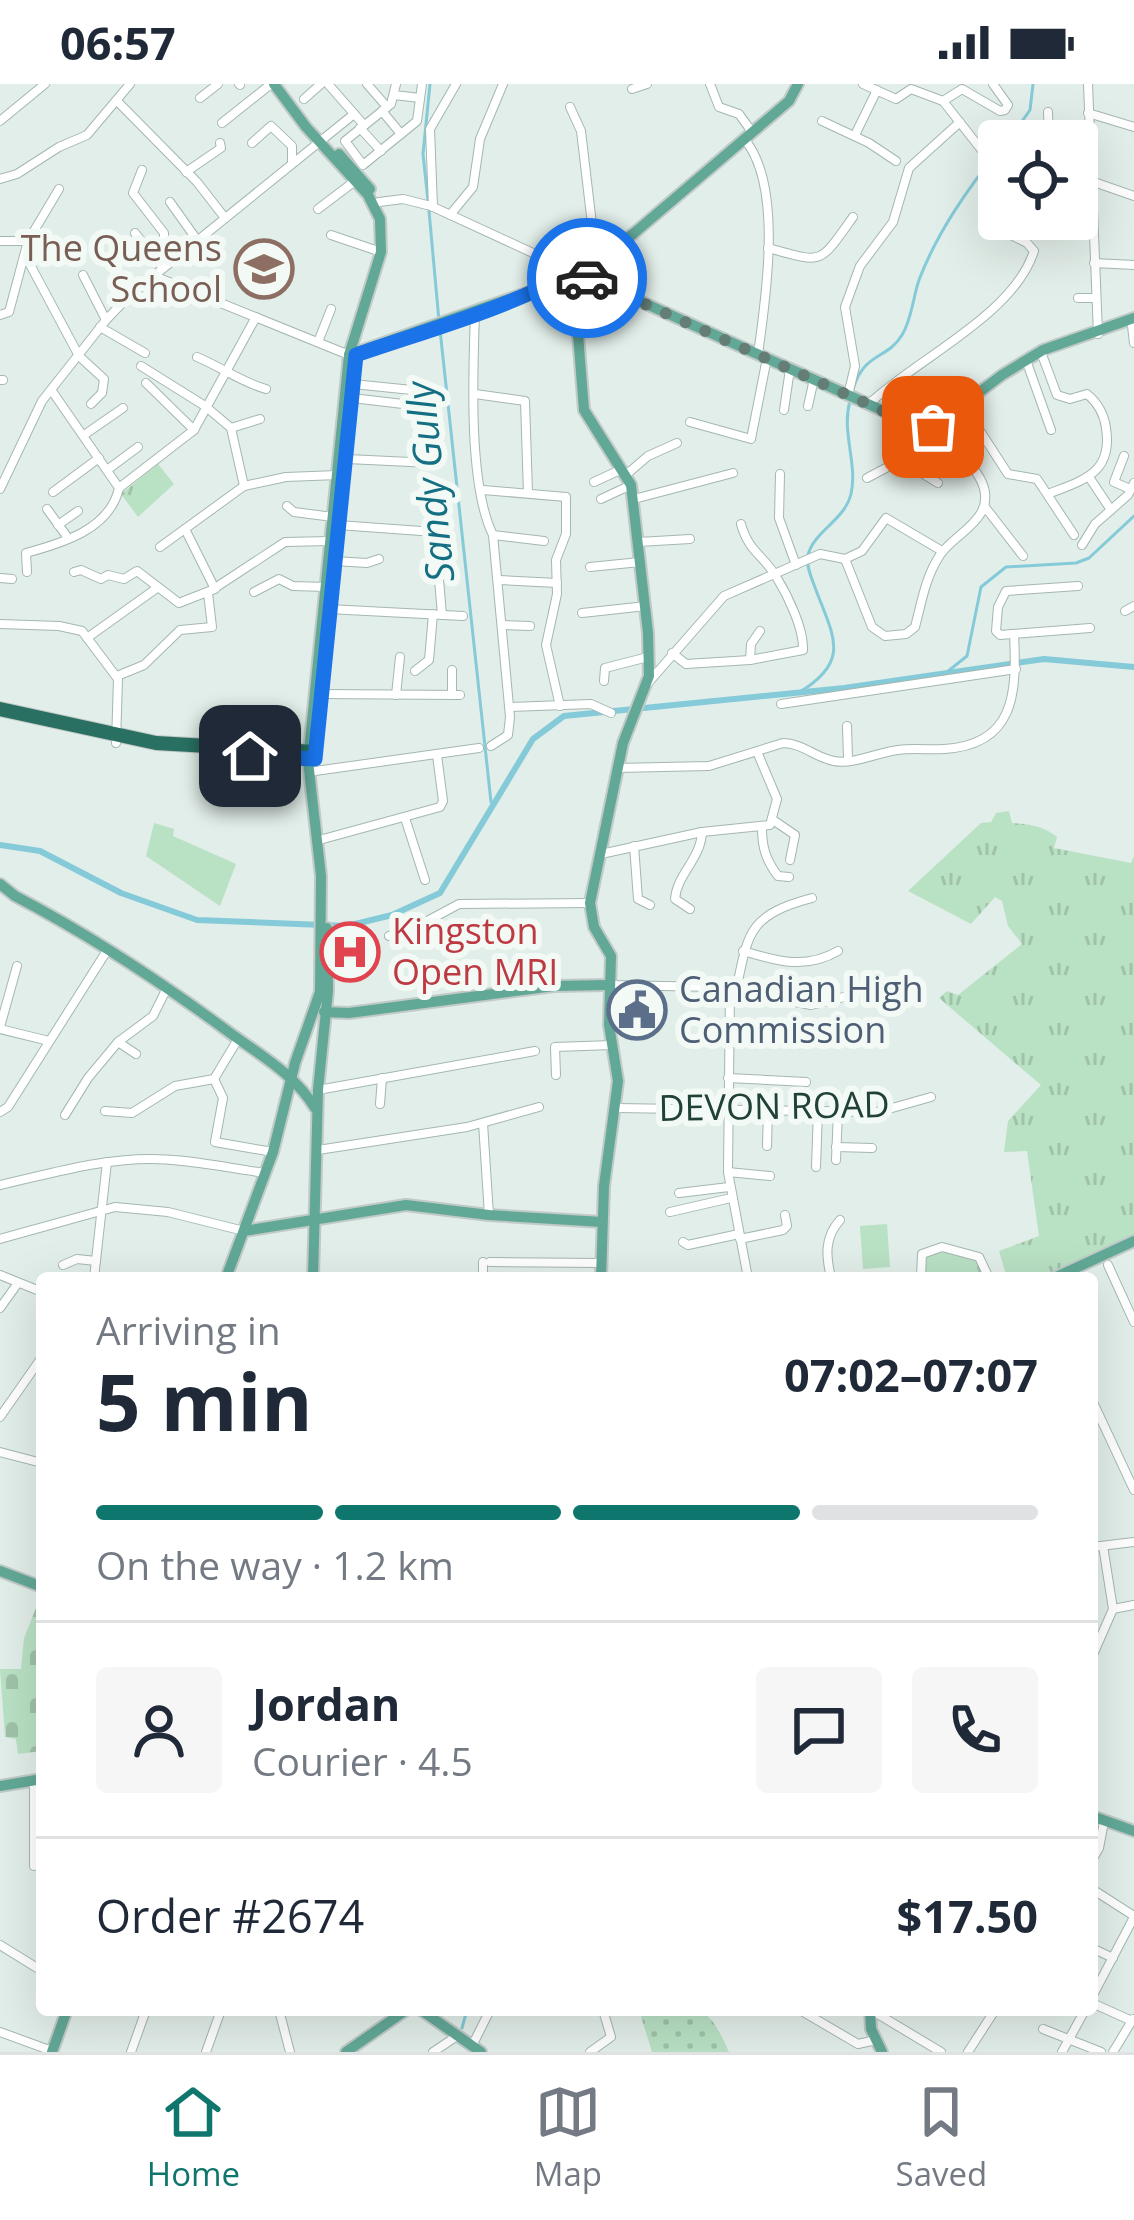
<!DOCTYPE html>
<meta charset="utf-8">
<style>
body{margin:0;font-family:"Open Sans",sans-serif;background:#f6f6f7;color:#1f2937;height:100vh;display:flex;flex-direction:column;font-size:45px;white-space:nowrap}
*{box-sizing:border-box;margin:0}
p{font-size:39px;color:#747a83}
.icon{flex:none;width:66px;height:66px;fill:none;stroke:currentColor;stroke-width:2;stroke-linecap:round;stroke-linejoin:round}
.map{position:relative;flex:1;overflow:hidden}
.drawer{position:absolute;left:36px;top:1188px;width:1062px;height:744px;display:flex;flex-direction:column;background:#fff;border-radius:12px;box-shadow:0 12px 48px #0002}
.drawer>*{flex:none}
.fabs{position:absolute;left:978px;top:36px;display:grid;gap:24px}
.fabs a{display:grid;place-items:center;width:120px;height:120px;border-radius:12px;background:#fff;box-shadow:0 12px 48px #0002;font-size:60px}
.pin{position:absolute;display:grid;place-items:center;width:102px;height:102px;color:#fff;margin:-51px;border-radius:24px;box-shadow:0 6px 18px #0006}
.courier{position:absolute;display:grid;place-items:center;width:120px;height:120px;margin:-60px;border:9px solid #1a73e8;border-radius:50%;background:#fff;color:#222;box-shadow:0 3px 15px #0007}
.overview em{font-style:normal;font-weight:700}
.overview div{display:flex;flex-direction:column-reverse}
.overview{display:flex;align-items:center;justify-content:space-between;height:204px;padding:0 60px}
h1{font-size:78px;font-weight:700;line-height:90px}
.bar{display:grid;grid-template-columns:repeat(4,1fr);gap:18px 12px;align-content:center;height:144px;padding:0 60px}
.bar i{height:15px;border-radius:9px;background:#e0e1e3}
.bar .on{background:#0f766e}
.bar p{grid-column:span 4}
.line{display:flex;align-items:center;gap:30px;padding:0 60px;border-top:3px solid #e0e1e3}
.line div{flex:1}
.round{display:grid;place-items:center;flex:none;width:126px;height:126px;border-radius:12px;background:#f6f6f7}
.status{display:flex;justify-content:space-between;align-items:center;height:84px;padding:0 60px;background:#fff;direction:ltr}
.status svg{height:33px;fill:currentColor}
.dock{display:flex;justify-content:space-around;align-items:center;height:168px;border-top:3px solid #e0e1e3;background:#fff;font-size:33px;color:#747a83}
.dock a{display:grid;justify-items:center;gap:6px}
.dock .on{color:#0f766e}
.map>svg:first-child{display:block}
.grass{fill:url(#grass-dots)}
.cemetery{fill:url(#cemetery-stones)}
.park{fill:url(#park-tufts)}
.pitch{fill:#b9e1c4}
.lines{fill:none;stroke-linecap:round;stroke-linejoin:round}
.stream{stroke:#85cad8;stroke-width:3}
.canal{stroke:#85cad8;stroke-width:6}
.minor-casing{stroke:#a4b7b0;stroke-width:10}
.major-casing{stroke:#c1cac7;stroke-width:14}
.highway-casing{stroke:#c1cac7;stroke-width:16}
.minor{stroke:#fff;stroke-width:8}
.major{stroke:#62a897;stroke-width:10}
.highway{stroke:#297062;stroke-width:14}
.done{stroke:#647e76;stroke-width:12;stroke-dasharray:0 21.6}
.route{stroke:#1a73e8;stroke-width:15}
.labels{text-anchor:middle;stroke-width:12;stroke-linejoin:round;paint-order:stroke}
.education-label{font-size:36px;fill:#785e54;stroke:#f3faf6;text-anchor:end}
.health-label{font-size:36px;fill:#be3a42;stroke:#f3faf6;text-anchor:start}
.service-label{font-size:36px;fill:#4e5e75;stroke:#f3faf6;text-anchor:start}
.street-label{font-size:36px;fill:#204138;stroke:#f3faf6}
.water-label{font-size:39px;font-style:italic;fill:#146f83;stroke:#f3faf6}
</style>
<div class="status"><b>06:57</b><svg viewBox="0 0 49 12"><path d="M0 12V9h3v3zM5 12V6h3v6zM10 12V3h3v9zM15 12V0h3v12zM26 1h20v11H26zM47 4h2v5h-2z"/></svg></div>
<div class="map">
<svg width="1134" height="1968" viewBox="0 0 1134 1968">
<defs>
<pattern id="grass-dots" width="8" height="8" patternUnits="userSpaceOnUse" patternTransform="scale(3)"><rect width="8" height="8" fill="#b9e1c4"/><path d="M2 2h.1M6 6h.1" fill="none" stroke="#9fc2a9" stroke-width="1.8" stroke-linecap="round"/></pattern>
<pattern id="cemetery-stones" width="16" height="16" patternUnits="userSpaceOnUse" patternTransform="scale(3)"><rect width="16" height="16" fill="#b9e1c4"/><path d="M2 7V4a2 2 0 0 1 4 0v3zM10 15v-3a2 2 0 0 1 4 0v3z" fill="#9fc2a9"/></pattern>
<pattern id="park-tufts" width="24" height="20" patternUnits="userSpaceOnUse" patternTransform="scale(3)"><rect width="24" height="20" fill="#b9e1c4"/><path d="M3 7l-1-3M5 7V3M7 7l1-3M15 17l-1-3M17 17v-4M19 17l1-3" fill="none" stroke="#9fc2a9"/></pattern>
</defs>
<rect width="100%" height="100%" fill="#e2eee9"/>
<path class="grass" d="M639 1926C697 1926 704 1911 729 1968H652Z"/>
<polygon class="cemetery" points="42,1509 42,1667 18,1670 16,1655 5,1653 0,1585 21,1585 24,1554"/>
<g class="park">
<polygon points="158,380 174,400 138,433 121,410"/>
<path d="M1009 727 1012 739C1028 740 1044 742 1057 753L1054 764 1131 779 1134 772V1155L1050 1194H1007L999 1167 1039 1152 1027 1067 1004 1068 1008 1037 1041 1001 939 914 947 907 958 911 1022 860 1008 842 1002 817 995 813 971 840 908 807 981 739 991 738 996 729Z"/>
<polygon points="956,1168 980,1178 988,1194 924,1194 924,1177 931,1169"/>
</g>
<g class="pitch">
<polygon points="154,739 174,745 173,752 236,780 220,822 146,772"/>
<polygon points="887,1140 890,1183 863,1185 860,1142"/>
</g>
<g class="lines">
<g class="stream">
<polyline points="1008,57 1030,26 1033,0"/>
<polyline points="428,117 423,70 430,0"/>
<polyline points="429,127 439,237"/>
<polyline points="440,246 491,718"/>
<path d="M853 305C865 267 887 276 902 251 912 235 913 213 919 196 936 151 968 103 999 67"/>
<polyline points="942,592 967,572 981,503 1006,483 1076,479 1089,474 1134,432"/>
<path d="M798 609C855 576 831 549 813 498 810 490 806 480 808 471 814 447 845 436 851 410 858 380 841 348 850 317"/>
<polyline points="462,1944 467,1926"/>
</g>
<polyline class="canal" points="0,761 40,767 121,809 197,836 347,842 392,831 440,809 533,655 564,632 844,604 1044,575 1134,583"/>
<g class="minor-casing">
<g id="minor">
<polyline points="239,0 240,1"/>
<polyline points="328,0 364,41"/>
<polyline points="367,0 387,23"/>
<polyline points="396,0 391,20 345,57 363,81 417,37 422,0"/>
<polyline points="710,0 719,23 739,30 752,48"/>
<polyline points="863,0 896,15 911,5 943,17 999,88"/>
<polyline points="1088,0 1098,250"/>
<polyline points="632,5 647,0"/>
<polyline points="394,11 420,14"/>
<polyline points="200,14 218,0"/>
<polyline points="304,15 321,0"/>
<polyline points="117,17 197,98 225,134"/>
<polyline points="943,17 962,5 1000,27 1005,26 1008,21 993,0"/>
<polyline points="570,23 581,47 596,174"/>
<polyline points="382,27 401,50"/>
<polyline points="1048,28 1049,57"/>
<polyline points="1088,29 1134,43"/>
<polyline points="0,37 45,0"/>
<polyline points="822,37 869,59 896,77"/>
<polyline points="222,39 271,0"/>
<polyline points="360,44 381,67"/>
<polyline points="855,51 877,6"/>
<path d="M745 56C783 102 766 213 758 270"/>
<polyline points="252,59 271,42 292,62 292,79"/>
<polyline points="142,86 133,109 164,149 164,156 152,170"/>
<polyline points="186,88 221,64 220,59"/>
<polyline points="0,95 17,90 59,63 87,51 130,0"/>
<polyline points="1091,97 1134,112"/>
<polyline points="170,118 197,156"/>
<polyline points="379,118 403,115 431,122 572,187"/>
<polyline points="433,123 430,45 456,0"/>
<polyline points="318,125 355,97"/>
<polyline points="450,131 473,103 480,55 503,0"/>
<polyline points="135,149 163,184"/>
<polyline points="1067,149 1093,147"/>
<polyline points="331,151 381,168"/>
<polyline points="0,157 28,157"/>
<path d="M768 164C824 179 818 182 853 133"/>
<polyline points="26,173 79,272 104,295 102,309 91,320"/>
<polyline points="1094,179 1134,181"/>
<polyline points="83,191 106,236"/>
<polyline points="154,192 349,271"/>
<polyline points="1078,214 1095,214"/>
<path d="M475 229C473 288 468 401 493 451L510 633 508 651 491 662"/>
<polyline points="0,231 9,228 28,157 59,105"/>
<polyline points="1132,242 1134,259"/>
<polyline points="100,243 145,269"/>
<polyline points="318,258 331,225"/>
<path d="M1041 268 1057 311 1070 315 1087 310C1098 319 1104 329 1106 344 1113 389 1084 396 1048 410"/>
<path d="M197 273C221 283 241 298 266 305"/>
<polyline points="1026,276 1051,346"/>
<polyline points="141,282 205,322 231,344 244,402"/>
<polyline points="0,296 3,296"/>
<polyline points="146,299 194,346"/>
<polyline points="353,300 412,306"/>
<polyline points="52,307 119,404"/>
<polyline points="475,310 525,317 528,409"/>
<polyline points="848,311 855,282 845,223 853,201 860,182 893,138 909,84 960,38"/>
<polyline points="352,314 403,320"/>
<path d="M869 320C916 275 1014 231 1034 167L1027 159 995 143 994 133 999 125"/>
<polyline points="808,322 814,295"/>
<polyline points="784,326 790,285"/>
<polyline points="952,330 980,347 1008,390 1037,395 1074,451"/>
<polyline points="690,338 751,355 767,274"/>
<polyline points="231,344 260,335"/>
<polyline points="84,351 123,324"/>
<polyline points="1124,372 1114,398 1130,405"/>
<polyline points="347,375 432,379 431,355"/>
<polyline points="901,376 938,399"/>
<polyline points="107,386 138,363"/>
<polyline points="627,390 648,372 677,359"/>
<polyline points="780,390 779,434 796,481"/>
<polyline points="1089,393 1111,426"/>
<polyline points="594,398 622,385"/>
<polyline points="119,404 194,346 256,233"/>
<polyline points="0,405 42,317 106,236 129,212 354,30"/>
<polyline points="483,406 566,413 566,450 556,476 557,510 546,561 560,622"/>
<polyline points="53,408 99,374"/>
<polyline points="601,415 631,401"/>
<polyline points="634,415 733,389"/>
<polyline points="287,422 294,428 333,433"/>
<polyline points="985,423 1023,472"/>
<polyline points="47,425 68,454"/>
<polyline points="58,441 78,427"/>
<polyline points="338,441 435,448 442,531"/>
<polyline points="185,445 215,505"/>
<polyline points="493,451 544,457"/>
<polyline points="639,458 690,455"/>
<polyline points="1082,461 1095,440 1128,411 1134,399"/>
<polyline points="160,463 244,402 286,393 338,391"/>
<path d="M845 475 872 543 885 552 906 550 915 543C922 517 925 494 940 471 951 455 971 446 981 429 1000 395 951 362 928 347L908 360 901 376 867 394"/>
<polyline points="845,475 862,467 886,434 942,467"/>
<polyline points="334,477 367,479 379,475"/>
<polyline points="590,483 640,478"/>
<path d="M27 488 26 469C63 459 110 445 119 404"/>
<polyline points="74,488 81,486 101,495 108,491 124,495 137,487 179,519 212,506 285,458 330,457"/>
<polyline points="0,494 12,495"/>
<polyline points="499,496 557,499"/>
<polyline points="1078,502 1006,507 998,523 996,547 1000,551 1090,544"/>
<polyline points="254,508 279,495 293,502 326,503"/>
<polyline points="328,525 463,532"/>
<polyline points="1125,527 1134,522"/>
<polyline points="582,529 646,522"/>
<polyline points="0,540 59,542 82,547 118,595 116,659"/>
<polyline points="503,541 530,542"/>
<polyline points="87,554 157,504"/>
<path d="M672 569 686 580 750 576 803 566C804 545 788 512 777 494 764 471 749 469 741 440"/>
<polyline points="750,576 751,560 760,547"/>
<polyline points="415,587 429,576 433,530"/>
<polyline points="117,592 144,581 180,546 212,543 208,509"/>
<polyline points="604,597 605,584 648,573"/>
<polyline points="648,599 724,512 820,470 845,475"/>
<polyline points="320,610 460,611"/>
<polyline points="396,611 400,573"/>
<polyline points="452,611 452,586"/>
<polyline points="781,620 1016,585"/>
<polyline points="510,623 591,620 611,629"/>
<polyline points="847,642 848,675"/>
<path d="M617 684 709 682 783 659C802 659 816 674 834 677 853 681 879 668 898 666 914 664 929 666 944 665 1015 661 1017 609 1014 550"/>
<polyline points="308,688 479,664"/>
<polyline points="405,734 425,796"/>
<polyline points="773,736 795,751 790,776"/>
<path d="M762 744C762 764 766 776 778 792L789 793"/>
<polyline points="323,755 440,723 443,717 437,671"/>
<polyline points="634,762 638,815 650,821"/>
<polyline points="601,770 702,748 770,741 777,715 758,670"/>
<path d="M690 825 675 815C677 790 701 775 702 748"/>
<polyline points="389,852 418,842 459,820 590,819"/>
<path d="M743 867C777 877 805 886 838 867"/>
<polyline points="608,901 718,903 811,921 848,912"/>
<polyline points="730,906 728,1088 748,1194"/>
<path d="M736 907C748 849 748 831 812 814"/>
<polyline points="0,943 17,882"/>
<polyline points="0,945 49,957"/>
<polyline points="118,958 136,970"/>
<polyline points="556,991 555,963 612,961"/>
<polyline points="728,994 806,998"/>
<polyline points="214,995 223,1014 215,1058 273,1068"/>
<polyline points="318,1006 535,967"/>
<polyline points="380,1020 382,994"/>
<polyline points="616,1024 878,1028 931,1013"/>
<polyline points="105,1027 132,1029 175,1002 214,995 238,955"/>
<polyline points="0,1028 8,1023 108,865"/>
<polyline points="65,1031 88,994 118,958 153,932 167,904"/>
<polyline points="483,1039 489,1131"/>
<polyline points="767,1062 768,1025"/>
<polyline points="836,1063 872,1064"/>
<polyline points="318,1066 467,1043 539,1023"/>
<polyline points="836,1076 838,1027"/>
<polyline points="816,1083 818,1026"/>
<polyline points="728,1088 770,1092"/>
<path d="M0 1101C50 1090 98 1075 151 1075 188 1075 228 1084 265 1089"/>
<polyline points="679,1109 729,1103"/>
<polyline points="670,1128 731,1114"/>
<polyline points="0,1155 115,1123 168,1128 244,1147"/>
<polyline points="740,1155 783,1146 787,1142 785,1131"/>
<polyline points="683,1158 688,1161 739,1150"/>
<polyline points="490,1178 601,1179"/>
<polyline points="63,1181 77,1175 96,1177"/>
<polyline points="1108,1181 1134,1238"/>
<polyline points="0,1191 42,1208"/>
<polyline points="94,1194 107,1078"/>
<polyline points="483,1194 483,1178"/>
<path d="M831 1194C826 1172 824 1154 840 1136"/>
<polyline points="921,1194 922,1170 942,1163 979,1173 989,1194"/>
<polyline points="0,1224 18,1199"/>
<polyline points="1092,1316 1134,1406"/>
<polyline points="0,1333 42,1273"/>
<polyline points="0,1368 42,1379"/>
<polyline points="1092,1463 1134,1458"/>
<polyline points="1113,1525 1134,1521"/>
<polyline points="1092,1573 1113,1525 1103,1462"/>
<polyline points="1092,1776 1099,1764 1103,1743"/>
<polyline points="34,1782 34,1697"/>
<polyline points="1092,1805 1134,1832"/>
<polyline points="0,1861 42,1887"/>
<polyline points="1092,1864 1113,1874"/>
<polyline points="1092,1913 1134,1833"/>
<polyline points="1092,1919 1132,1937"/>
<polyline points="279,1926 290,1968"/>
<polyline points="800,1926 858,1960 876,1956"/>
<polyline points="871,1926 941,1968"/>
<polyline points="1043,1945 1101,1968"/>
<polyline points="0,1948 52,1967"/>
<polyline points="474,1958 490,1926"/>
<polyline points="131,1968 146,1926"/>
<polyline points="206,1968 221,1926"/>
<polyline points="433,1968 457,1952"/>
<polyline points="590,1968 611,1953 603,1926"/>
<polyline points="968,1968 995,1926"/>
<polyline points="1062,1968 1085,1926"/>
<polyline points="1113,1968 1133,1935"/>
</g>
</g>
<g class="major-casing">
<g id="major">
<polyline points="339,70 370,105"/>
<polyline points="573,187 928,347 1002,291 1043,266 1134,234"/>
<polyline points="549,201 577,238 584,326 631,401 648,549 649,592 623,659 590,819 594,843 611,872 609,941 618,997 604,1102 601,1194"/>
<polyline points="349,271 549,201 596,175 633,150 789,17 798,0"/>
<path d="M0 800 15 812C90 851 158 896 226 946 258 970 294 989 315 1024"/>
<polyline points="324,928 349,929 554,902 608,901"/>
<polyline points="244,1147 406,1121 489,1131 602,1138"/>
<polyline points="226,1194 273,1068 295,979 320,908 321,792 308,677 349,271 381,168 380,135 368,111 306,43 274,0"/>
<polyline points="313,1194 318,1006 328,907 327,844"/>
<polyline points="1054,1194 1134,1157"/>
<polyline points="0,1487 42,1503"/>
<polyline points="0,1702 42,1695"/>
<polyline points="1092,1732 1134,1747"/>
<polyline points="421,1926 481,1968"/>
<polyline points="870,1926 871,1945 882,1968"/>
<polyline points="52,1968 67,1926"/>
<polyline points="346,1968 406,1926"/>
</g>
</g>
<g class="highway-casing">
<polyline id="highway" points="0,625 156,659 315,668"/>
</g>
<use href="#minor" class="minor"/>
<use href="#major" class="major"/>
<use href="#highway" class="highway"/>
</g>
<g class="lines">
<polyline class="done" points="587,194 928,347 933,343"/>
<path class="route" d="M250 672 315 675 356 271C428 246 506 225 573 188L587 194"/>
</g>
<defs>
<g id="school-ring" transform="scale(3)"><circle r="9.5" fill="#f3faf6" stroke="#8d6e63" stroke-width="1.5"/><path d="M0-5L7-2L0 1L-7-2ZM-4 1L0 2.5L4 1V4Q0 6-4 4Z" fill="#8d6e63"/></g>
<g id="hospital-ring" transform="scale(3)"><circle r="9.5" fill="#f3faf6" stroke="#e0444e" stroke-width="1.5"/><path d="M-5-5h3v3.5h4V-5h3V5h-3V1.5h-4V5h-3Z" fill="#e0444e"/></g>
<g id="civic-ring" transform="scale(3)"><circle r="9.5" fill="#f3faf6" stroke="#5c6f8a" stroke-width="1.5"/><path d="M-.6-6.5H3V-4.5H.6V-3L4-1V1h2V6H-6V1h2V-1L-.6-3ZM-1.2 2.5V6h2.4V2.5Z" fill="#5c6f8a"/></g>
</defs>
<g fill-rule="evenodd">
<use href="#school-ring" x="264" y="185"/>
<use href="#hospital-ring" x="350" y="868"/>
<use href="#civic-ring" x="637" y="926"/>
</g>
<g class="labels">
<g class="education-label">
<text x="222" y="177">The Queens<tspan x="222" dy="41">School</tspan></text>
</g>
<g class="health-label">
<text x="392" y="860">Kingston<tspan x="392" dy="41">Open MRI</tspan></text>
</g>
<g class="service-label">
<text x="679" y="918">Canadian High<tspan x="679" dy="41">Commission</tspan></text>
</g>
<g class="street-label">
<text transform="translate(774 1022) rotate(-1)" y="13">DEVON ROAD</text>
</g>
<g class="water-label">
<text transform="translate(430 398) rotate(-96)" y="14">Sandy Gully</text>
</g>
</g>
</svg>
<div class="fabs">
<a><svg class="icon" aria-label="locate" viewBox="0 0 24 24"><circle cx="12" cy="12" r="6"/><path d="M12 2v4M12 18v4M2 12h4M18 12h4"/></svg></a>
</div>
<div class="pin" style="left:933px;top:343px;background:#ea580c"><svg class="icon" aria-label="bag" viewBox="0 0 24 24"><path d="M5 8h14l-1 12H6zM9 8a3 3 0 0 1 6 0"/></svg></div>
<div class="pin" style="left:250px;top:672px;background:#1f2937"><svg class="icon" aria-label="home" viewBox="0 0 24 24"><path d="M3 11l9-7 9 7M6 9v11h12V9"/></svg></div>
<div class="courier" style="left:587px;top:194px"><svg class="icon" aria-label="car" viewBox="0 0 24 24"><path d="M5 17H2v-5l4-1 3-4h7l3 4 3 1v5h-3M9 17h6M6 11h13"/><circle cx="7" cy="17" r="2"/><circle cx="17" cy="17" r="2"/></svg></div>
<section class="drawer">
<div class="overview"><div><h1>5 min</h1><p>Arriving in</p></div><em>07:02–07:07</em></div>
<div class="bar"><i class="on"></i><i class="on"></i><i class="on"></i><i></i><p>On the way · 1.2 km</p></div>
<div class="line" style="height:216px"><a class="round"><svg class="icon" aria-label="person" viewBox="0 0 24 24"><circle cx="12" cy="8" r="4"/><path d="M4 21q1-7 8-7t8 7"/></svg></a><div><b>Jordan</b><p>Courier · 4.5</p></div><a class="round"><svg class="icon" aria-label="chat" viewBox="0 0 24 24"><path d="M4 5h16v11H9l-5 4z"/></svg></a><a class="round"><svg class="icon" aria-label="phone" viewBox="0 0 24 24"><path d="M5 4h4l2 5-3 2q2 4 5 5l2-3 5 2v4C11 20 4 13 5 4z"/></svg></a></div>
<div class="line" style="height:156px"><div>Order #2674</div><b>$17.50</b></div>
</section>
</div>
<nav class="dock">
<a class="on"><svg class="icon" aria-label="home" viewBox="0 0 24 24"><path d="M3 11l9-7 9 7M6 9v11h12V9"/></svg>Home</a>
<a><svg class="icon" aria-label="map" viewBox="0 0 24 24"><path d="M3 6l6-2 6 2 6-2v14l-6 2-6-2-6 2zM9 4v14M15 6v14"/></svg>Map</a>
<a><svg class="icon" aria-label="saved" viewBox="0 0 24 24"><path d="M7 4h10v16l-5-4-5 4z"/></svg>Saved</a>
</nav>
